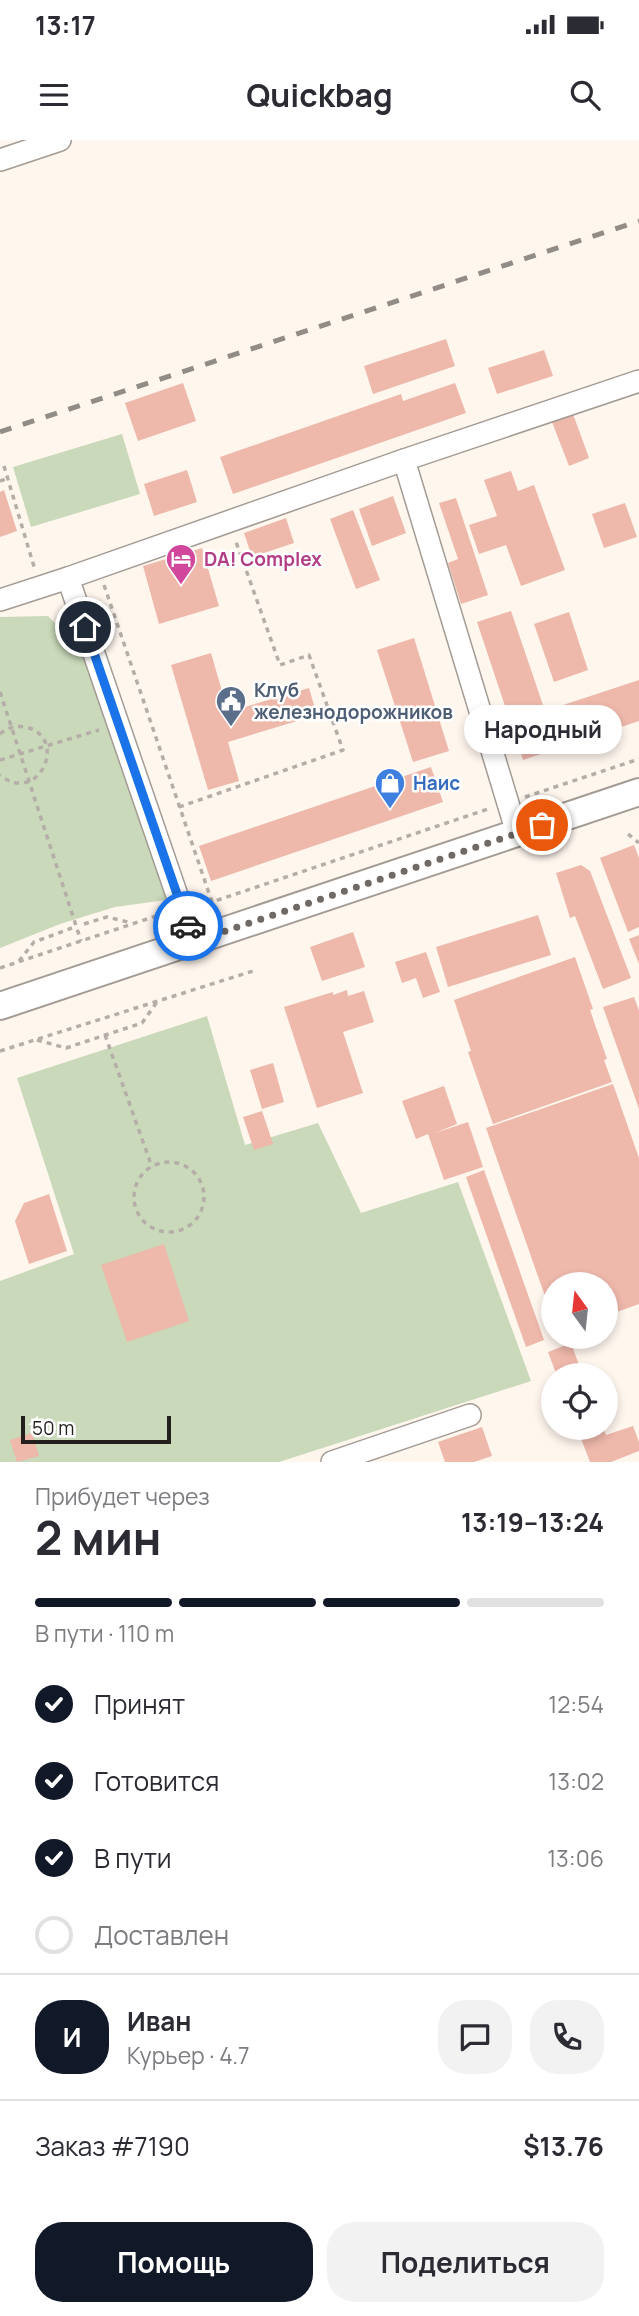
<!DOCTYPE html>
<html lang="ru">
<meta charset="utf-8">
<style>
body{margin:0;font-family:Manrope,sans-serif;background:#f2f2f3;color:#2b2b33;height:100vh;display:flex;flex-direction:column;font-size:26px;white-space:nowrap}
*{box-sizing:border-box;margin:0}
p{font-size:23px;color:#7c7c81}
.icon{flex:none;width:38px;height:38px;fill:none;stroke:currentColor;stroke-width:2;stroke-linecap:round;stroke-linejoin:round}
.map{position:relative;height:1322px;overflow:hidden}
.side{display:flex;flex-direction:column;background:#fff;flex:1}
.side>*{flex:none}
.needle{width:46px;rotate:345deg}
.fabs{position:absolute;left:541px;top:1132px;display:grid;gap:14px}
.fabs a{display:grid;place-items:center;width:77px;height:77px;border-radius:50%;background:#fff;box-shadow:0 4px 10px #0003;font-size:35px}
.scale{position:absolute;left:21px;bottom:18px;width:150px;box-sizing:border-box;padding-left:7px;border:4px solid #221f1c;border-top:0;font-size:19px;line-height:24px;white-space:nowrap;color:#221f1c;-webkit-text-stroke:5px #fff;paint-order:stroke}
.pin{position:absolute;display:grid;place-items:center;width:60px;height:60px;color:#fff;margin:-30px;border:4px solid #fff;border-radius:50%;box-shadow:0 2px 7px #0007}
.courier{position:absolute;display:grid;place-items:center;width:70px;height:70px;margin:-35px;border:5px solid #1a73e8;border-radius:50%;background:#fff;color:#222;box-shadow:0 2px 9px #0007}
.bubble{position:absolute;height:49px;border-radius:24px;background:#fff;box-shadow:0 4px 10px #0003;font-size:23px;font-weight:700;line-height:49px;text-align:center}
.head em{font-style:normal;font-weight:700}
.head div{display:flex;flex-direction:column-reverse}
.head{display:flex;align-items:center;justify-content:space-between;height:119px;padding:0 35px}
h1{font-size:46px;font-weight:700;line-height:52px}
.bar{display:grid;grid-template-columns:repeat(4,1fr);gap:10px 7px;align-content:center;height:84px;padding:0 35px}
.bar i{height:9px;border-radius:5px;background:#e1e1e2}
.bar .active{background:#111827}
.bar p{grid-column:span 4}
.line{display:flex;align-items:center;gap:18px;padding:0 35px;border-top:2px solid #e1e1e2}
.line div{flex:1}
.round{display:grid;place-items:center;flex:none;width:74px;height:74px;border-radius:28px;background:#f2f2f3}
ol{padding:0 35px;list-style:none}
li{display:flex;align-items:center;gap:21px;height:77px}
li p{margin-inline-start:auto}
li .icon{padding:7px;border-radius:50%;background:#111827;color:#fff;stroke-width:4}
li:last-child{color:#7c7c81}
li i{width:38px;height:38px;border:4px solid #e1e1e2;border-radius:50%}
.button{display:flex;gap:14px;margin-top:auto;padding:14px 35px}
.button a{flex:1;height:80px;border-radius:28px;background:#111827;color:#fff;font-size:28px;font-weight:700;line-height:80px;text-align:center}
.button a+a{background:#f2f2f3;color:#2b2b33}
.status{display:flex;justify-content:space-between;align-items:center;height:49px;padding:0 35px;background:#fff;direction:ltr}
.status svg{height:19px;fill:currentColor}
header{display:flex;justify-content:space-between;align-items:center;height:91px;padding:0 35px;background:#fff;font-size:32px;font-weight:700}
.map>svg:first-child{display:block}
.green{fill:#c9d9b9}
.building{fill:#eeb8ab}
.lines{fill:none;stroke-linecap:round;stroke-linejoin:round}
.minor-casing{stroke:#a39b94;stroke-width:24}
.major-casing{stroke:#a39b94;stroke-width:30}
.path{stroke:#b5aea8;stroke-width:3.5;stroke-dasharray:5 5;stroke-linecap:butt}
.minor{stroke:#fff;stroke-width:21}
.major{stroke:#fff;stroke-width:26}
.rail{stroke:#928c86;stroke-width:5;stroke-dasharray:12 12;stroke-linecap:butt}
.done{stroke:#6f6a66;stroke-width:7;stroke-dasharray:0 12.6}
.route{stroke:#1a73e8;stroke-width:9}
.labels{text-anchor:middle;stroke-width:5;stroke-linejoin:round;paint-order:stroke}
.hotel-label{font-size:19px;font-weight:bold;fill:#b23c85;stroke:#fff;text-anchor:start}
.service-label{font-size:19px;font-weight:bold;fill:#4e5e75;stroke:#fff;text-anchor:start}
.shop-label{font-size:19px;font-weight:bold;fill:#366cbe;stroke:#fff;text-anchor:start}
</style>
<div class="status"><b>13:17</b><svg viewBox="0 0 49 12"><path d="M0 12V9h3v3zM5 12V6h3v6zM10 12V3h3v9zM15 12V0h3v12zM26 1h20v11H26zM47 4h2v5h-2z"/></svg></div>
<header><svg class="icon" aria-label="menu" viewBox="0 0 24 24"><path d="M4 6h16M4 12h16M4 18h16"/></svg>Quickbag<svg class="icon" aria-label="search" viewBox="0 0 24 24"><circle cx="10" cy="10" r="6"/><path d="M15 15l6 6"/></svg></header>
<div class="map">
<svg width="639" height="1322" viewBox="0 0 639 1322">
<rect width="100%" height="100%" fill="#fff6ee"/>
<g class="green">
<polygon points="122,294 140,354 31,387 13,327"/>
<polygon points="48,476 86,515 156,721 166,760 115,767 60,784 0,808 0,477"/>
<polygon points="207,876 245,1005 318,983 361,1073 458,1042 531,1241 279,1322 0,1322 0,1141 74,1114 17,938"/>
</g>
<g class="building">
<polygon points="446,199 455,226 373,254 364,226"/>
<polygon points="544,210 553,236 497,254 488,228"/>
<polygon points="183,243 196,281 138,301 125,263"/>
<polygon points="455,243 466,273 233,354 220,317 401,254 403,261"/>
<polygon points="573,274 589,318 569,326 552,282"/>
<polygon points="187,330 197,362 154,376 144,344"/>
<polygon points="511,331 518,351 534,345 565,430 521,446 506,405 479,414 469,385 497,376 484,340"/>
<polygon points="4,350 17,391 0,397 0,352"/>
<polygon points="393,356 406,393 372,406 359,369"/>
<polygon points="456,358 488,455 461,464 448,423 458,419 439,363"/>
<polygon points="625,363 637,397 604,408 592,374"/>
<polygon points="353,370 380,440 356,449 330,379"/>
<polygon points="286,378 294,403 252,417 244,393"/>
<polygon points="202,408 219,466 159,484 143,426"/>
<polygon points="511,471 545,571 639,540 639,581 523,620 477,482"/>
<polygon points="569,472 588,530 554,542 534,484"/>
<polygon points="414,498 449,611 413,622 377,510"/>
<polygon points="211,513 228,572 309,548 317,575 228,602 239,641 208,650 171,525"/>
<polygon points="431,627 443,662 211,741 199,706"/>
<polygon points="634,705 639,718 639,787 628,792 600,718"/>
<polygon points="581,725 590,731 631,838 603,849 575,776 570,778 556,733"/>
<polygon points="538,775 551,815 448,847 436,807"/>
<polygon points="353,792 365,827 322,841 310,807"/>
<polygon points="639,795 639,824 629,799"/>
<polygon points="426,812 440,852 423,858 416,838 402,843 395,822"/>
<polygon points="575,817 593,869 590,870 607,919 604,920 612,942 493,984 468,912 471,911 454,860"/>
<polygon points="347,850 348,856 364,851 374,882 343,892 363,953 317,968 284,867 333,852 333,855"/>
<polygon points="634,857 639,871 639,969 603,867"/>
<polygon points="273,923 284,962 262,969 250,930"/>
<polygon points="613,944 639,1018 639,1164 606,1176 606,1144 553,1144 553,1179 486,988"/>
<polygon points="444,946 457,984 435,993 468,982 483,1027 444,1040 428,994 416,999 402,961"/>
<polygon points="262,971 273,1004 254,1010 243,977"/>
<polygon points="484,1030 544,1200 526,1207 466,1037"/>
<polygon points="49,1054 67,1111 29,1124 15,1081 24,1063"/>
<polygon points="164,1104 189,1181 127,1202 101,1125"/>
<polygon points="571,1203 583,1236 557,1236 548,1212"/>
<polygon points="633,1286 639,1302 639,1311 611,1322 590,1322 577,1288 603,1288 606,1295"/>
<polygon points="482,1287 492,1316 474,1322 445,1322 438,1302"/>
<polygon points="32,1293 39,1316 17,1322 10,1300"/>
</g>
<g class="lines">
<g class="minor-casing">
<g id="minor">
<polyline points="0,20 60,0"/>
<polyline points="404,320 639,241"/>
<polyline points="68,438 404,320 517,693"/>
<polyline points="0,460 68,438 193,802"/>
<polyline points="332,1322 470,1275"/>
</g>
</g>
<g class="major-casing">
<polyline id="major" points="0,866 639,652"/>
</g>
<g class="path">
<polyline points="4,326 35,430"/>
<polyline points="0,341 9,338"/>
<polyline points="104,445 212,762 491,668"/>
<polyline points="0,552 81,801"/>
<path d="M0 594C7 588 16 585 25 587 70 596 39 667 0 635"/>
<polyline points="0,620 99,590"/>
<polyline points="525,657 639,619"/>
<polyline points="179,667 343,610 309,515 280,525 235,399"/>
<polyline points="628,694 639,703"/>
<polyline points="84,784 107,777 132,783"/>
<polyline points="19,821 34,802 72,788"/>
<polyline points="0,828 162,774"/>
<polyline points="105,895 152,1027"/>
<polyline points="37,900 66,908 142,883 157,862"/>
<polyline points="0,911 253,831"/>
<circle cx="169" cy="1057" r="35"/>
</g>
<use href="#minor" class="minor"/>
<use href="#major" class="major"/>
<polyline class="rail" points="0,292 639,81"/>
</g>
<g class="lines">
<polyline class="done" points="188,786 193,802 542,685"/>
<polyline class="route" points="85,487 188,786"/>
</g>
<defs>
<g id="hotel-pin" transform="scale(1.575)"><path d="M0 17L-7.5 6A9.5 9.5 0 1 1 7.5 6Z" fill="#d1479c" stroke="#fff"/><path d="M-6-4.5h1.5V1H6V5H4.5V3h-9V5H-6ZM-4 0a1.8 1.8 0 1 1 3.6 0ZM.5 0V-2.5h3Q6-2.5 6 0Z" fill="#fff"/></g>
<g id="civic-pin" transform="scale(1.575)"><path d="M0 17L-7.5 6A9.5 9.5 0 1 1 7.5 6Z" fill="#5c6f8a" stroke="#fff"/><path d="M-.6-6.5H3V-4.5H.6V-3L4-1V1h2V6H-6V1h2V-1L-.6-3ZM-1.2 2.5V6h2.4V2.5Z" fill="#fff"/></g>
<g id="shop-pin" transform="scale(1.575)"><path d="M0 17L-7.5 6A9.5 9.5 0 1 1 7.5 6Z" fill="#3f7fe0" stroke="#fff"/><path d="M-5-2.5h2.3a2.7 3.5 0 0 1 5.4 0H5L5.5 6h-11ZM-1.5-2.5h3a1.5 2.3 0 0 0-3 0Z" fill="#fff"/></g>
</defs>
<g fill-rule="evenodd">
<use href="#hotel-pin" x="181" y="419"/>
<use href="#civic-pin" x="231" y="561"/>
<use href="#shop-pin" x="390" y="643"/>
</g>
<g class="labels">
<g class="hotel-label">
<text x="204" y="426">DA! Complex</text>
</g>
<g class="service-label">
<text x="254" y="557">Клуб<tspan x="254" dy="22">железнодорожников</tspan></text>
</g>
<g class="shop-label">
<text x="413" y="650">Наис</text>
</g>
</g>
</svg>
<div class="fabs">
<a><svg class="needle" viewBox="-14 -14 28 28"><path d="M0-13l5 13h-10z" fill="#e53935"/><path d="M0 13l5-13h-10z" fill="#7c7c81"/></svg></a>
<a><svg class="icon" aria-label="locate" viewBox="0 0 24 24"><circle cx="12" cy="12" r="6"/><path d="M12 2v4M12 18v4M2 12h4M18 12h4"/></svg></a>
</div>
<div class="scale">50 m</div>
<div class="pin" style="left:542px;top:685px;background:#ea580c"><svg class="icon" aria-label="bag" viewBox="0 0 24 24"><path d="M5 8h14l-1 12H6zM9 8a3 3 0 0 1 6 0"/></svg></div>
<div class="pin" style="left:85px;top:487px;background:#1f2937"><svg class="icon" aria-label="home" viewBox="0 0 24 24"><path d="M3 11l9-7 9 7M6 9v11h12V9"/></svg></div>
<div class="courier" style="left:188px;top:786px"><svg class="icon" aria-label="car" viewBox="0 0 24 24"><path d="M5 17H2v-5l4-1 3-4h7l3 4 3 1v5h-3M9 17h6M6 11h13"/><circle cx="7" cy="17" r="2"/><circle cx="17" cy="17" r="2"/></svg></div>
<div class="bubble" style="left:464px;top:565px;width:158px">Народный</div>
</div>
<section class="side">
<div class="head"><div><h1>2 мин</h1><p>Прибудет через</p></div><em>13:19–13:24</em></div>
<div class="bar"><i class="active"></i><i class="active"></i><i class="active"></i><i></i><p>В пути · 110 m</p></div>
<ol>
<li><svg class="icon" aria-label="check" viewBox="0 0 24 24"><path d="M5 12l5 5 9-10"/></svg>Принят<p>12:54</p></li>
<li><svg class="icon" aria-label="check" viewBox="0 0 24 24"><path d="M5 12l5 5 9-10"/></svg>Готовится<p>13:02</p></li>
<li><svg class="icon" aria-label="check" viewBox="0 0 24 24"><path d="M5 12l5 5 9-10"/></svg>В пути<p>13:06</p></li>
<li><i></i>Доставлен</li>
</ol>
<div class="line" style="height:126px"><b class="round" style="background:#111827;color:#fff">И</b><div><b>Иван</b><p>Курьер · 4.7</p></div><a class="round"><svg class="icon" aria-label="chat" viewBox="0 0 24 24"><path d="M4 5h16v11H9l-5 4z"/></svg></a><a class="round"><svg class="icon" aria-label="phone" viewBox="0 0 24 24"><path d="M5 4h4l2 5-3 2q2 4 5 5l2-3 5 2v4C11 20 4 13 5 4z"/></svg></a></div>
<div class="line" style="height:91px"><div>Заказ #7190</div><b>$13.76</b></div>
<div class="button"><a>Помощь</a><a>Поделиться</a></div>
</section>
